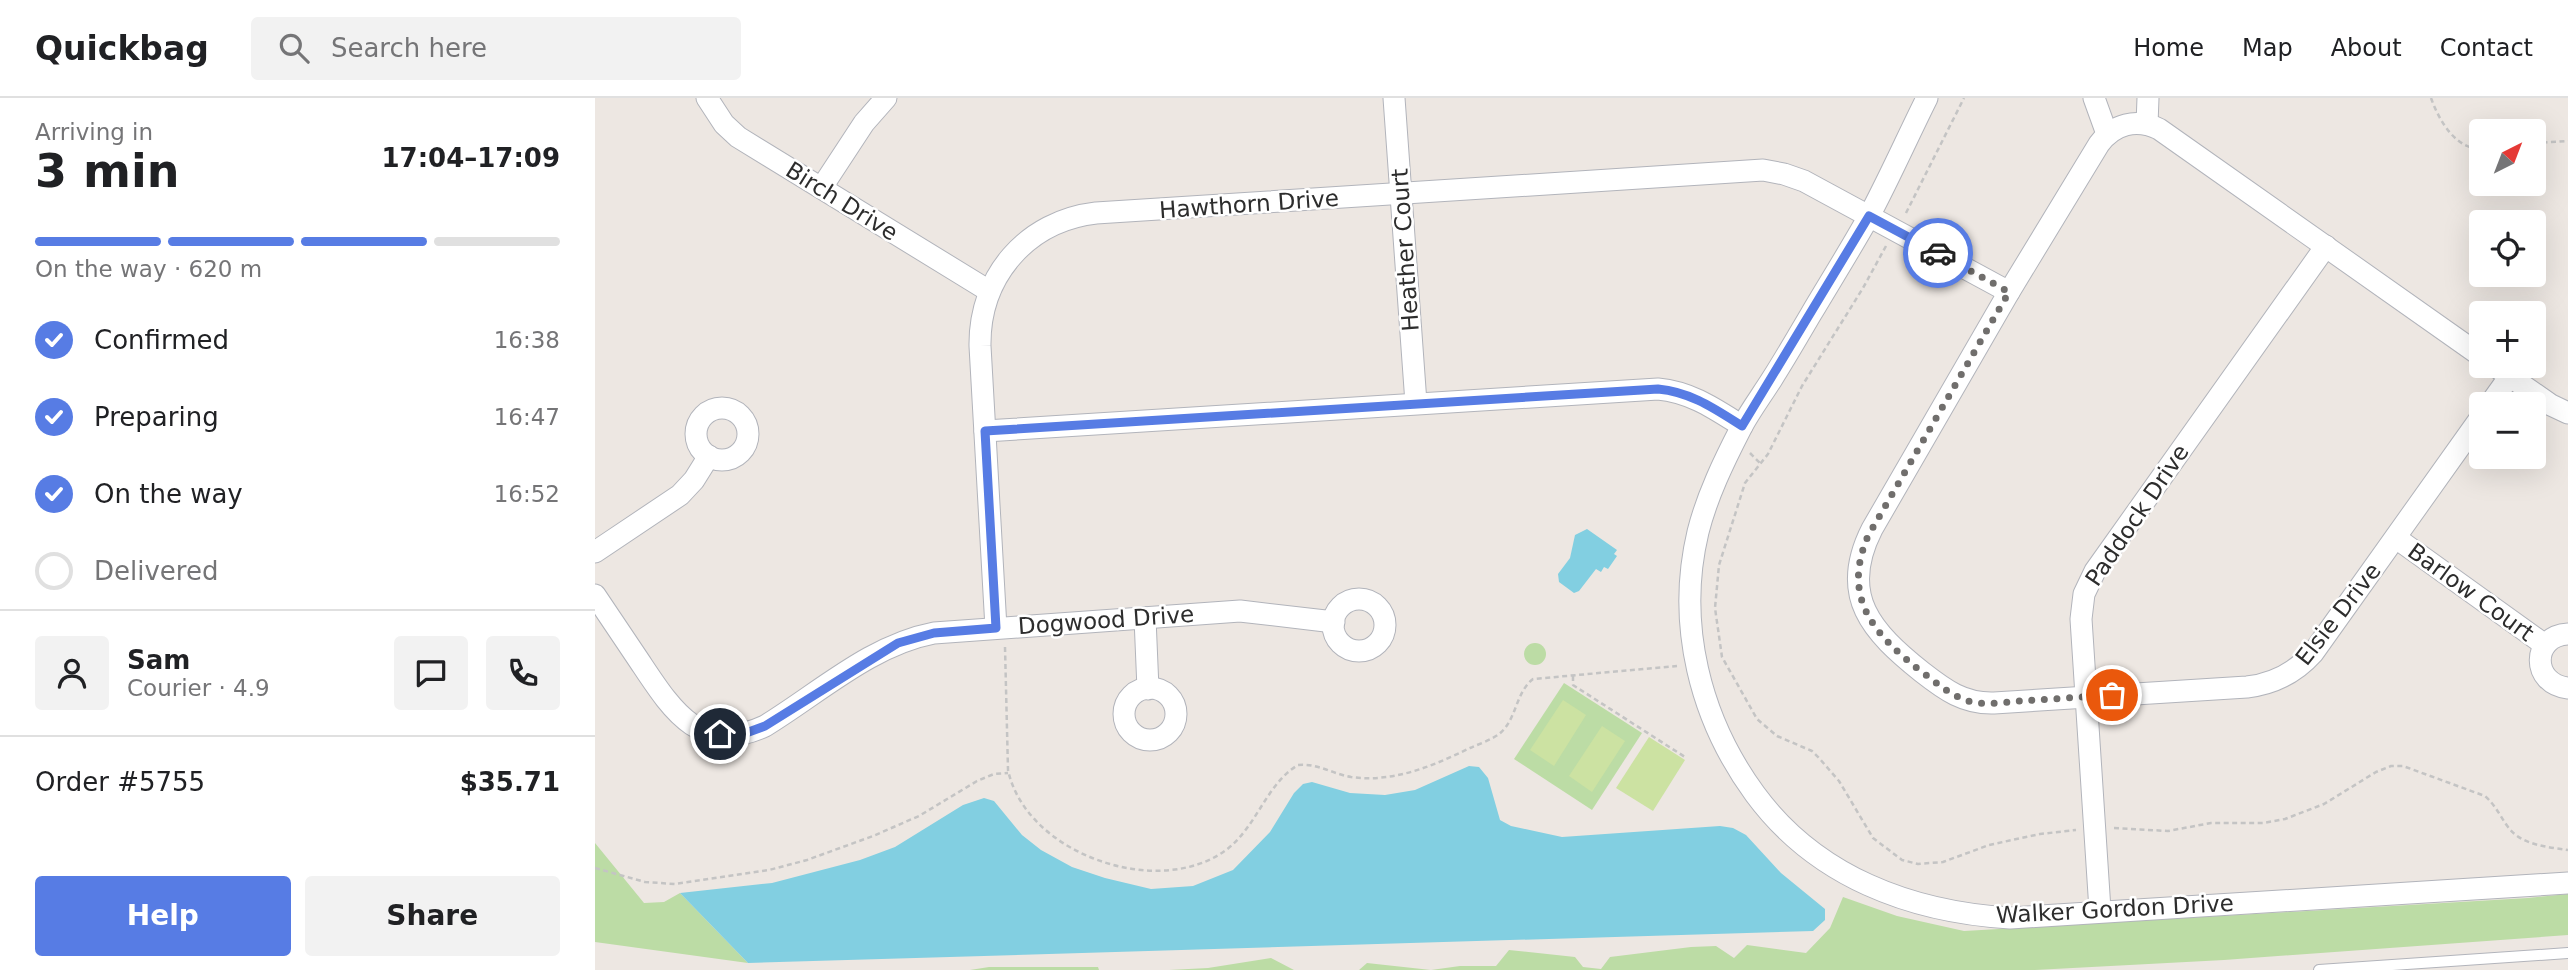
<!DOCTYPE html>
<meta charset="utf-8">
<style>
body{margin:0;font-family:"DejaVu Sans",sans-serif;background:#f2f2f2;color:#202124;height:100vh;display:flex;flex-direction:column;font-size:26px;white-space:nowrap}
*{box-sizing:border-box;margin:0}
p{font-size:23px;color:#757577}
.icon{flex:none;width:38px;height:38px;fill:none;stroke:currentColor;stroke-width:2;stroke-linecap:round;stroke-linejoin:round}
.map{position:relative;flex:1;overflow:hidden}
.panel{display:flex;flex-direction:column;background:#fff;width:595px}
.panel>*{flex:none}
.needle{width:46px;rotate:42deg}
.controls{position:absolute;left:1874px;top:21px;display:grid;gap:14px}
.controls a{display:grid;place-items:center;width:77px;height:77px;border-radius:7px;background:#fff;box-shadow:0 7px 28px #0002;font-size:35px}
.pin{position:absolute;display:grid;place-items:center;width:60px;height:60px;color:#fff;margin:-30px;border:4px solid #fff;border-radius:50%;box-shadow:0 2px 7px #0007}
.courier{position:absolute;display:grid;place-items:center;width:70px;height:70px;margin:-35px;border:5px solid #577ce4;border-radius:50%;background:#fff;color:#222;box-shadow:0 2px 9px #0007}
.overview em{font-style:normal;font-weight:700}
.overview div{display:flex;flex-direction:column-reverse}
.overview{display:flex;align-items:center;justify-content:space-between;height:119px;padding:0 35px}
h1{font-size:46px;font-weight:700;line-height:52px}
.bar{display:grid;grid-template-columns:repeat(4,1fr);gap:10px 7px;align-content:center;height:84px;padding:0 35px}
.bar i{height:9px;border-radius:5px;background:#e0e0e0}
.bar .active{background:#577ce4}
.bar p{grid-column:span 4}
.line{display:flex;align-items:center;gap:18px;padding:0 35px;border-top:2px solid #e0e0e0}
.line div{flex:1}
.round{display:grid;place-items:center;flex:none;width:74px;height:74px;border-radius:7px;background:#f2f2f2}
ol{padding:0 35px;list-style:none}
li{display:flex;align-items:center;gap:21px;height:77px}
li p{margin-inline-start:auto}
li .icon{padding:7px;border-radius:50%;background:#577ce4;color:#fff;stroke-width:4}
li:last-child{color:#757577}
li i{width:38px;height:38px;border:4px solid #e0e0e0;border-radius:50%}
.cta{display:flex;gap:14px;margin-top:auto;padding:14px 35px}
.cta a{flex:1;height:80px;border-radius:7px;background:#577ce4;color:#fff;font-size:28px;font-weight:700;line-height:80px;text-align:center}
.cta a+a{background:#f2f2f2;color:#202124}
header{display:flex;align-items:center;gap:42px;box-sizing:border-box;height:98px;padding:0 35px;background:#fff;border-bottom:2px solid #e0e0e0}
header strong{font-size:33px}
nav{display:flex;gap:38px;margin-inline-start:auto;font-size:24px}
.search{width:490px;height:63px;background:#f2f2f2;display:flex;align-items:center;gap:18px;box-sizing:border-box;padding:0 24px;border-radius:7px;color:#757577;font-size:26px}
main{display:flex;flex:1;min-height:0}
.map>svg:first-child{display:block}
.green{fill:#bcdca5}
.pitch{fill:#cce2a2}
.water{fill:#82cfe1}
.lines{fill:none;stroke-linecap:round;stroke-linejoin:round}
.service-casing{stroke:#b2b4bb;stroke-width:12}
.minor-casing{stroke:#b2b4bb;stroke-width:23}
.path{stroke:#c4c4c4;stroke-width:2.5;stroke-dasharray:5 3.5;stroke-linecap:butt}
.service{stroke:#fff;stroke-width:10}
.minor{stroke:#fff;stroke-width:21}
.done{stroke:#706e6c;stroke-width:7;stroke-dasharray:0 12.6}
.route{stroke:#577ce4;stroke-width:9}
.labels{text-anchor:middle;stroke-width:5;stroke-linejoin:round;paint-order:stroke}
.street-label{font-size:23px;fill:#2d2d2d;stroke:#fff}
</style>
<header>
<strong>Quickbag</strong>
<div class="search"><svg class="icon" aria-label="search" viewBox="0 0 24 24"><circle cx="10" cy="10" r="6"/><path d="M15 15l6 6"/></svg>Search here</div>
<nav><a>Home</a><a>Map</a><a>About</a><a>Contact</a></nav>
</header>
<main>
<section class="panel">
<div class="overview"><div><h1>3 min</h1><p>Arriving in</p></div><em>17:04–17:09</em></div>
<div class="bar"><i class="active"></i><i class="active"></i><i class="active"></i><i></i><p>On the way · 620 m</p></div>
<ol>
<li><svg class="icon" aria-label="check" viewBox="0 0 24 24"><path d="M5 12l5 5 9-10"/></svg>Confirmed<p>16:38</p></li>
<li><svg class="icon" aria-label="check" viewBox="0 0 24 24"><path d="M5 12l5 5 9-10"/></svg>Preparing<p>16:47</p></li>
<li><svg class="icon" aria-label="check" viewBox="0 0 24 24"><path d="M5 12l5 5 9-10"/></svg>On the way<p>16:52</p></li>
<li><i></i>Delivered</li>
</ol>
<div class="line" style="height:126px"><a class="round"><svg class="icon" aria-label="person" viewBox="0 0 24 24"><circle cx="12" cy="8" r="4"/><path d="M4 21q1-7 8-7t8 7"/></svg></a><div><b>Sam</b><p>Courier · 4.9</p></div><a class="round"><svg class="icon" aria-label="chat" viewBox="0 0 24 24"><path d="M4 5h16v11H9l-5 4z"/></svg></a><a class="round"><svg class="icon" aria-label="phone" viewBox="0 0 24 24"><path d="M5 4h4l2 5-3 2q2 4 5 5l2-3 5 2v4C11 20 4 13 5 4z"/></svg></a></div>
<div class="line" style="height:91px"><div>Order #5755</div><b>$35.71</b></div>
<div class="cta"><a>Help</a><a>Share</a></div>
</section>
<div class="map">
<svg width="1973" height="872" viewBox="0 0 1973 872">
<rect width="100%" height="100%" fill="#ede7e2"/>
<g class="green">
<circle cx="940" cy="556" r="11"/>
<polygon points="969,585 1047,635 997,712 919,661"/>
<polygon points="0,745 49,805 69,804 85,795 153,865 0,844"/>
<polygon points="1973,796 1973,837 1629,862 1440,872 764,872 772,865 836,872 865,868 901,868 914,852 980,859 988,869 1006,871 1015,859 1096,849 1121,848 1139,860 1152,847 1211,855 1235,830 1248,799 1302,818 1369,833 1933,800"/>
<polygon points="676,860 699,872 574,872 613,870"/>
<polygon points="394,869 503,869 504,872 375,872"/>
</g>
<g class="pitch">
<polygon points="968,602 991,617 959,668 935,652"/>
<polygon points="1007,628 1030,643 997,694 974,678"/>
<polygon points="1054,639 1090,662 1058,713 1021,690"/>
</g>
<g class="water">
<polygon points="992,431 1022,452 1019,456 1022,458 1013,471 1009,469 1006,474 1001,471 984,493 979,495 964,484 963,476 975,460 980,437"/>
<polygon points="874,668 884,669 893,680 905,722 916,728 967,739 1125,728 1138,730 1151,737 1186,775 1230,811 1230,822 1218,833 153,865 85,795 177,785 265,762 300,749 368,707 389,700 399,703 427,737 446,752 477,769 510,780 556,791 598,788 638,772 675,734 699,695 708,686 717,684 755,695 790,697 820,692"/>
</g>
<g class="lines">
<g class="service-casing">
<polyline id="service" points="1724,872 1973,855"/>
</g>
<g class="minor-casing">
<g id="minor">
<polyline points="112,0 129,26 143,39 394,193"/>
<polyline points="799,0 821,305"/>
<path d="M1332 0C1312 40 1294 81 1273 120 1255 152 1235 184 1216 216 1203 238 1191 259 1177 281 1167 297 1155 313 1146 330 1129 363 1112 398 1103 434 1081 526 1105 621 1160 696 1221 779 1316 814 1415 820L1973 785"/>
<polyline points="1499,0 1512,36"/>
<polyline points="1552,26 1553,0"/>
<polyline points="227,89 269,25 291,0"/>
<path d="M1886 258 1564 31C1541 20 1519 26 1504 46L1414 194 1277 431C1243 498 1277 534 1327 574 1350 592 1369 606 1399 605L1652 589C1678 586 1700 575 1718 555L1886 319"/>
<polyline points="1900,268 1956,307 1973,315"/>
<polyline points="1895,306 1915,278"/>
<circle cx="127" cy="336" r="26"/>
<path d="M390 333 1063 291C1096 294 1120 311 1147 328"/>
<polyline points="1801,440 1950,547"/>
<polyline points="0,454 85,397 99,382 114,358"/>
<path d="M0 497C15 519 30 542 45 564 77 612 105 658 170 628 224 595 276 547 339 535L645 513 739 524"/>
<circle cx="764" cy="527" r="26"/>
<polyline points="550,520 553,591"/>
<path d="M401 530 385 248C384 178 432 123 501 115L1168 72 1189 76 1209 83 1414 194"/>
<path d="M1973 536C1936 538 1936 586 1973 590"/>
<circle cx="555" cy="616" r="26"/>
<polyline points="1505,812 1486,521 1489,496 1500,473 1731,148"/>
</g>
</g>
<g class="path">
<path d="M1836 0C1844 22 1860 51 1886 51"/>
<polyline points="1939,45 1973,43"/>
<polyline points="1311,115 1369,0"/>
<polyline points="1291,148 1268,190 1207,288 1173,356 1150,385 1124,467 1120,510 1127,559 1162,621 1182,638 1217,653 1224,660 1244,683 1278,740 1307,762 1323,766 1348,764 1394,747 1445,736 1481,732"/>
<polyline points="1155,355 1165,365"/>
<path d="M410 549 413 672C431 756 563 802 631 752 662 729 671 686 703 667 722 665 738 676 756 679 798 685 838 668 875 650 884 646 896 642 904 636 922 622 920 595 938 581L1082 568"/>
<polyline points="978,578 978,587 1090,659"/>
<path d="M1519 730 1573 733 1616 725H1668L1690 721 1729 706 1781 674 1796 668H1808L1890 698C1901 708 1905 718 1913 729 1926 747 1952 749 1973 752"/>
<polyline points="0,770 50,784 80,786 174,772 212,762 278,738 324,718 382,683 399,676 413,675"/>
</g>
<use href="#service" class="service"/>
<use href="#minor" class="minor"/>
</g>
<g class="lines">
<path class="done" d="M1343 155 1414 194 1273 438C1246 501 1280 537 1327 574 1343 586 1357 599 1377 604 1393 607 1410 604 1426 603 1456 601 1487 599 1517 597"/>
<path class="route" d="M125 636 151 635 170 628 303 545 339 535 401 530 390 333 1063 291C1096 294 1120 311 1147 328L1274 118 1343 155"/>
</g>
<g class="labels">
<g class="street-label">
<text transform="translate(247 103) rotate(32)" y="8">Birch Drive</text>
<text transform="translate(654 106) rotate(-4)" y="8">Hawthorn Drive</text>
<text transform="translate(810 152) rotate(-94)" y="8">Heather Court</text>
<text transform="translate(1542 417) rotate(-56)" y="8">Paddock Drive</text>
<text transform="translate(1876 494) rotate(36)" y="8">Barlow Court</text>
<text transform="translate(1743 516) rotate(-52)" y="8">Elsie Drive</text>
<text transform="translate(511 522) rotate(-4)" y="8">Dogwood Drive</text>
<text transform="translate(1520 811) rotate(-3)" y="8">Walker Gordon Drive</text>
</g>
</g>
</svg>
<div class="controls">
<a><svg class="needle" viewBox="-14 -14 28 28"><path d="M0-13l5 13h-10z" fill="#e53935"/><path d="M0 13l5-13h-10z" fill="#757577"/></svg></a>
<a><svg class="icon" aria-label="locate" viewBox="0 0 24 24"><circle cx="12" cy="12" r="6"/><path d="M12 2v4M12 18v4M2 12h4M18 12h4"/></svg></a>
<a>+</a>
<a>−</a>
</div>
<div class="pin" style="left:1517px;top:597px;background:#ea580c"><svg class="icon" aria-label="bag" viewBox="0 0 24 24"><path d="M5 8h14l-1 12H6zM9 8a3 3 0 0 1 6 0"/></svg></div>
<div class="pin" style="left:125px;top:636px;background:#1f2937"><svg class="icon" aria-label="home" viewBox="0 0 24 24"><path d="M3 11l9-7 9 7M6 9v11h12V9"/></svg></div>
<div class="courier" style="left:1343px;top:155px"><svg class="icon" aria-label="car" viewBox="0 0 24 24"><path d="M5 17H2v-5l4-1 3-4h7l3 4 3 1v5h-3M9 17h6M6 11h13"/><circle cx="7" cy="17" r="2"/><circle cx="17" cy="17" r="2"/></svg></div>
</div>
</main>
